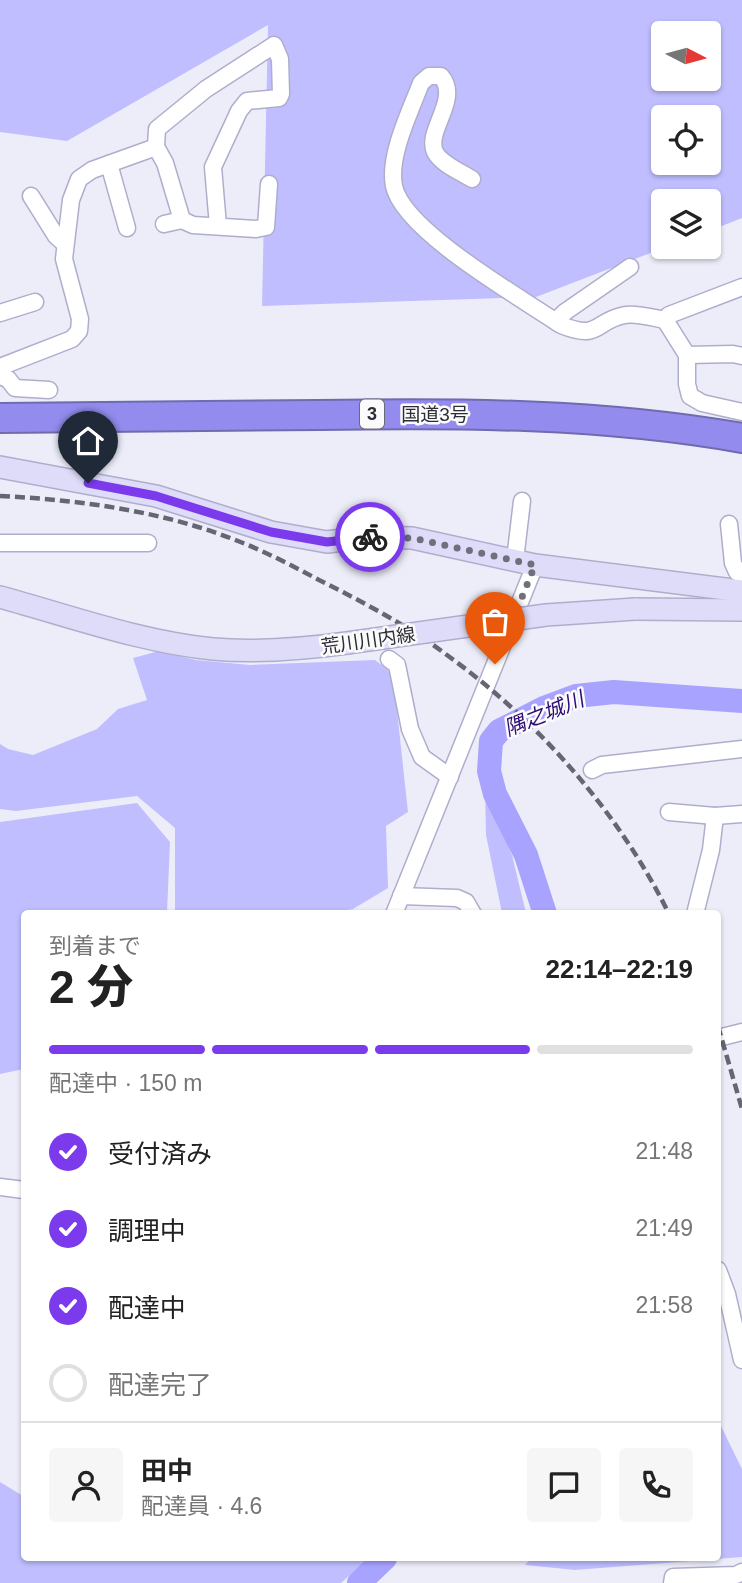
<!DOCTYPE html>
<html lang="ja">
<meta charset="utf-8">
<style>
body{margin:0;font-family:Helvetica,"Noto Sans JP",sans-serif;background:#f6f6f6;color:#222;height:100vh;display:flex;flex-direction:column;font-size:26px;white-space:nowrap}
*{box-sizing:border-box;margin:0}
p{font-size:23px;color:#767676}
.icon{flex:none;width:38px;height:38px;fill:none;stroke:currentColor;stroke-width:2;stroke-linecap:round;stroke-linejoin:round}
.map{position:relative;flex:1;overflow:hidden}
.details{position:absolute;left:21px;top:910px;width:700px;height:651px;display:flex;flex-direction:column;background:#fff;border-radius:7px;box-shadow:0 2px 5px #0004}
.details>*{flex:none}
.needle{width:46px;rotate:96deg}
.buttons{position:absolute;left:651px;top:21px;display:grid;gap:14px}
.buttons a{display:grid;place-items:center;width:70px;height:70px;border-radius:7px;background:#fff;box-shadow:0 2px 5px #0004;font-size:35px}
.pin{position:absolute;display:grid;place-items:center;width:60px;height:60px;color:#fff;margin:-72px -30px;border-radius:50% 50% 50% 0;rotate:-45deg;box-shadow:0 0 7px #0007}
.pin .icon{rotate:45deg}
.courier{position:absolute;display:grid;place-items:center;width:70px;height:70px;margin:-35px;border:5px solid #7c3aed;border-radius:50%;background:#fff;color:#222;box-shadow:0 2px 9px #0007}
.summary em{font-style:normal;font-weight:800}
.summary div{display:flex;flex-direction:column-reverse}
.summary{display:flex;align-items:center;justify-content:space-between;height:119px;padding:0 28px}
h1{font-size:46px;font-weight:800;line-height:52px}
.bar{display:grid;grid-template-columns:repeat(4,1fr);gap:10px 7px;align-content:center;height:84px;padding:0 28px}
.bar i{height:9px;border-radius:5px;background:#e0e0e0}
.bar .selected{background:#7c3aed}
.bar p{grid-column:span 4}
.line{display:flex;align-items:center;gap:18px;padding:0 28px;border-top:2px solid #e0e0e0}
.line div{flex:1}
.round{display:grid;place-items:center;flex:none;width:74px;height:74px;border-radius:7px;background:#f6f6f6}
ol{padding:0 28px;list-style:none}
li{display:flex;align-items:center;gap:21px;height:77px}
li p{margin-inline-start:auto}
li .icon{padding:7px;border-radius:50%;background:#7c3aed;color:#fff;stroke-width:4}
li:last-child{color:#767676}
li i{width:38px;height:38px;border:4px solid #e0e0e0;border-radius:50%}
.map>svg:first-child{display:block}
.green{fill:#c0beff;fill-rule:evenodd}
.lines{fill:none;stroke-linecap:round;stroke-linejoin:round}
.river{stroke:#a8a3fe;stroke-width:24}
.street-casing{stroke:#aeaecc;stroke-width:19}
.secondary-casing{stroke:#aeaecc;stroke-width:24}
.highway-casing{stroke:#6f6bae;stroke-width:32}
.street{stroke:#fff;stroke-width:16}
.secondary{stroke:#dfdcfa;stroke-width:21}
.highway{stroke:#938cee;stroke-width:28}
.rail{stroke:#666672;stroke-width:4.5;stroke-dasharray:10 5;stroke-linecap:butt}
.secondary-bridge-casing{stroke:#aeaecc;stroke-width:24;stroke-linecap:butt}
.secondary-bridge{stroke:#dfdcfa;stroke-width:21}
.done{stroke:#70707c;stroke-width:7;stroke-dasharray:0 12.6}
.route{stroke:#7c3aed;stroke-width:9}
.labels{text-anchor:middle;stroke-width:5;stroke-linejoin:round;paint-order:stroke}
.shield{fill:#fbfbfb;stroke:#6b6b72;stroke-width:2}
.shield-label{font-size:18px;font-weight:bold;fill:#2d2d38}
.street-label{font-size:19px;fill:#2d2d38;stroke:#fbfbfb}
.water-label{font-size:21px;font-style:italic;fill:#2d0c76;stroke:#fbfbfb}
</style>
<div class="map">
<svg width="742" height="1583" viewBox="0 0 742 1583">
<rect width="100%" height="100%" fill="#ededfa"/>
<g class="green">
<path d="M0 0H742V218L709 231V201H663V247H666L536 297 262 306 268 25 67 141 0 132ZM663 33H709V79H663ZM663 117H709V163H663Z"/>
<polygon points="159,651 196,660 250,665 375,660 388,670 394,683 408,812 386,826 388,888 353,909 329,913 175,913 175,828 137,796 16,811 0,809 0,744 8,749 33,755 97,729 118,709 147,700 133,658"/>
<polygon points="485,787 512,855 526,913 502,913 486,835"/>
<polygon points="137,803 170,842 167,913 24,914 24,1069 0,1074 0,822"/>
<polygon points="718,1420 742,1469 742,1557 575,1570 525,1565 531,1558 718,1558"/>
<polygon points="0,1482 23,1496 24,1493 24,1558 369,1558 341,1583 0,1583"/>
</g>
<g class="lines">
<g class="river">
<polyline points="545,914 526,855 495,794 489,771 491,741 499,731 544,708 576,696 614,692 742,701"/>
<polyline points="359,1583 385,1558"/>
</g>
<g class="street-casing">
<g id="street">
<polyline points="156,147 165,163 182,220 193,225 256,229 266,227 269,184"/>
<polyline points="109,164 127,228"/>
<path d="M472 179C461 172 441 164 435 152 425 131 461 99 441 76H429L421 83C410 112 388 156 394 186 403 231 523 299 561 325 601 341 593 321 625 315 637 313 654 318 665 320L669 315 742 287"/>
<polyline points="31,196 56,236 65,244"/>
<polyline points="164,224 182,220"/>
<polyline points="0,313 35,302"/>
<polyline points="665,320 687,355 687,384 690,396 702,403 742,412"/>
<polyline points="556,321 565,312 630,267"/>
<polyline points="687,355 733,354 742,356"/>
<polyline points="0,367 72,339 79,331 80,319 64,259 71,200 79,179 92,170 156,147 157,129 206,89 274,45 280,59 281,94 279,98 247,101 239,111 213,167 218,226"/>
<polyline points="0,376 8,379 15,388 49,390"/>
<polyline points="729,524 733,563 737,572 742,574"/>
<polyline points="0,543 148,543"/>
<polyline points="515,560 522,501"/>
<polyline points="389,659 397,665 410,729 422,757 450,777"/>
<polyline points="592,770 602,765 742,749"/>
<polyline points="669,812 715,816 742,814"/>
<polyline points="401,896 457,898 466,902 473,914"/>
<polyline points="394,914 535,565"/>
<polyline points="695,914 711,850 715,816"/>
<polyline points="718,1038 742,1032"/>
<polyline points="0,1187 24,1190"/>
<polyline points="718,1270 727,1294 742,1360"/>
<polyline points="672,1583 673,1577 736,1575 742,1572"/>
</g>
</g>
<g class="secondary-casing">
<g id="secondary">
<polyline points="0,467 156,496 271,532 327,542 366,537 412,538 535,565 742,591"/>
<path d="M0 597C70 616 141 642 213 649 258 653 303 649 347 643"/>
<polyline points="635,609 742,610"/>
</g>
</g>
<g class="highway-casing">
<path id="highway" d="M0 418C106 418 212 416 319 415 461 413 601 413 742 438"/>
</g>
<use href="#street" class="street"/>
<use href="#secondary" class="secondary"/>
<use href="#highway" class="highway"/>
<g class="rail">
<path d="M0 496C80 500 163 511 238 541 266 552 293 566 319 580 365 603 410 627 451 658 540 723 620 814 669 914"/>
<polyline points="718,1026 742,1109"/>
</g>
<g class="secondary-bridge-casing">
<polyline id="secondary-bridge" points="347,643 546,615 635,609"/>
</g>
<use href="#secondary-bridge" class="secondary-bridge"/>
</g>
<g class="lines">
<polyline class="done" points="370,537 412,538 535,565 495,664"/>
<polyline class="route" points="88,483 156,496 271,532 327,542 370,537"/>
</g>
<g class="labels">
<rect class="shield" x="360" y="399.5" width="24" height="29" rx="5"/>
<g class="shield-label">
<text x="372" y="420">3</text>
</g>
<g class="street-label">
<text x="435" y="421">国道3号</text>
<text transform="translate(368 640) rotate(-8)" y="7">荒川川内線</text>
</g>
<g class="water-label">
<text transform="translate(544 714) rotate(-22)" y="7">隅之城川</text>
</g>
</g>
</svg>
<div class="buttons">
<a><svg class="needle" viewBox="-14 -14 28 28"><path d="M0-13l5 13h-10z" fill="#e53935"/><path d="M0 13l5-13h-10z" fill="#767676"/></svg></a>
<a><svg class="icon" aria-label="locate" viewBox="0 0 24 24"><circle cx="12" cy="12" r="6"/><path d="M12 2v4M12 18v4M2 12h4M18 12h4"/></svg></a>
<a><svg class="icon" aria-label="layers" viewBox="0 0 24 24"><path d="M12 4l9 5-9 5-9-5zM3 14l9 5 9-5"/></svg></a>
</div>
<div class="pin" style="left:495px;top:664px;background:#ea580c"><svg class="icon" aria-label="bag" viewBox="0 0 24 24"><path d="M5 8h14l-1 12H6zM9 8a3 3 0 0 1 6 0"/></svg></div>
<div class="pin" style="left:88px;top:483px;background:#1f2937"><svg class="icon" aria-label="home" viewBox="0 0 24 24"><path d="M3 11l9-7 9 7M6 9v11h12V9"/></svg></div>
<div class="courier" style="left:370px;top:537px"><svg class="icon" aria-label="bike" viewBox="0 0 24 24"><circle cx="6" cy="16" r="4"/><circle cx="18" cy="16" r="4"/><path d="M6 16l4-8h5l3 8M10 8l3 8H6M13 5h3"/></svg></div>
<section class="details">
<div class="summary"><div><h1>2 分</h1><p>到着まで</p></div><em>22:14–22:19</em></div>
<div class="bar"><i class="selected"></i><i class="selected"></i><i class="selected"></i><i></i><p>配達中 · 150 m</p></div>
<ol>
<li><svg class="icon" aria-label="check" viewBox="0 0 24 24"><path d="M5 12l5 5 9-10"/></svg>受付済み<p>21:48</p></li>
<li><svg class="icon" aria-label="check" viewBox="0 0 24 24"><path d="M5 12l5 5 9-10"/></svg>調理中<p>21:49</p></li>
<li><svg class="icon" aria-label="check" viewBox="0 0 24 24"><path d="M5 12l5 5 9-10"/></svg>配達中<p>21:58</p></li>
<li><i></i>配達完了</li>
</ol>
<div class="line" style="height:126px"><a class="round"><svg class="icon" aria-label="person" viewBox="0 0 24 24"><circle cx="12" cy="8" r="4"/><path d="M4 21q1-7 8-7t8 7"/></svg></a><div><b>田中</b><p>配達員 · 4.6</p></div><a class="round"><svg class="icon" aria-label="chat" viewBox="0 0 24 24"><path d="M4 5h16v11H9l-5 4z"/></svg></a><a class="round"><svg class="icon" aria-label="phone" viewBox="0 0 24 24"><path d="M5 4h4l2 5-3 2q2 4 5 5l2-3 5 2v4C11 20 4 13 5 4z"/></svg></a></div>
</section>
</div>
